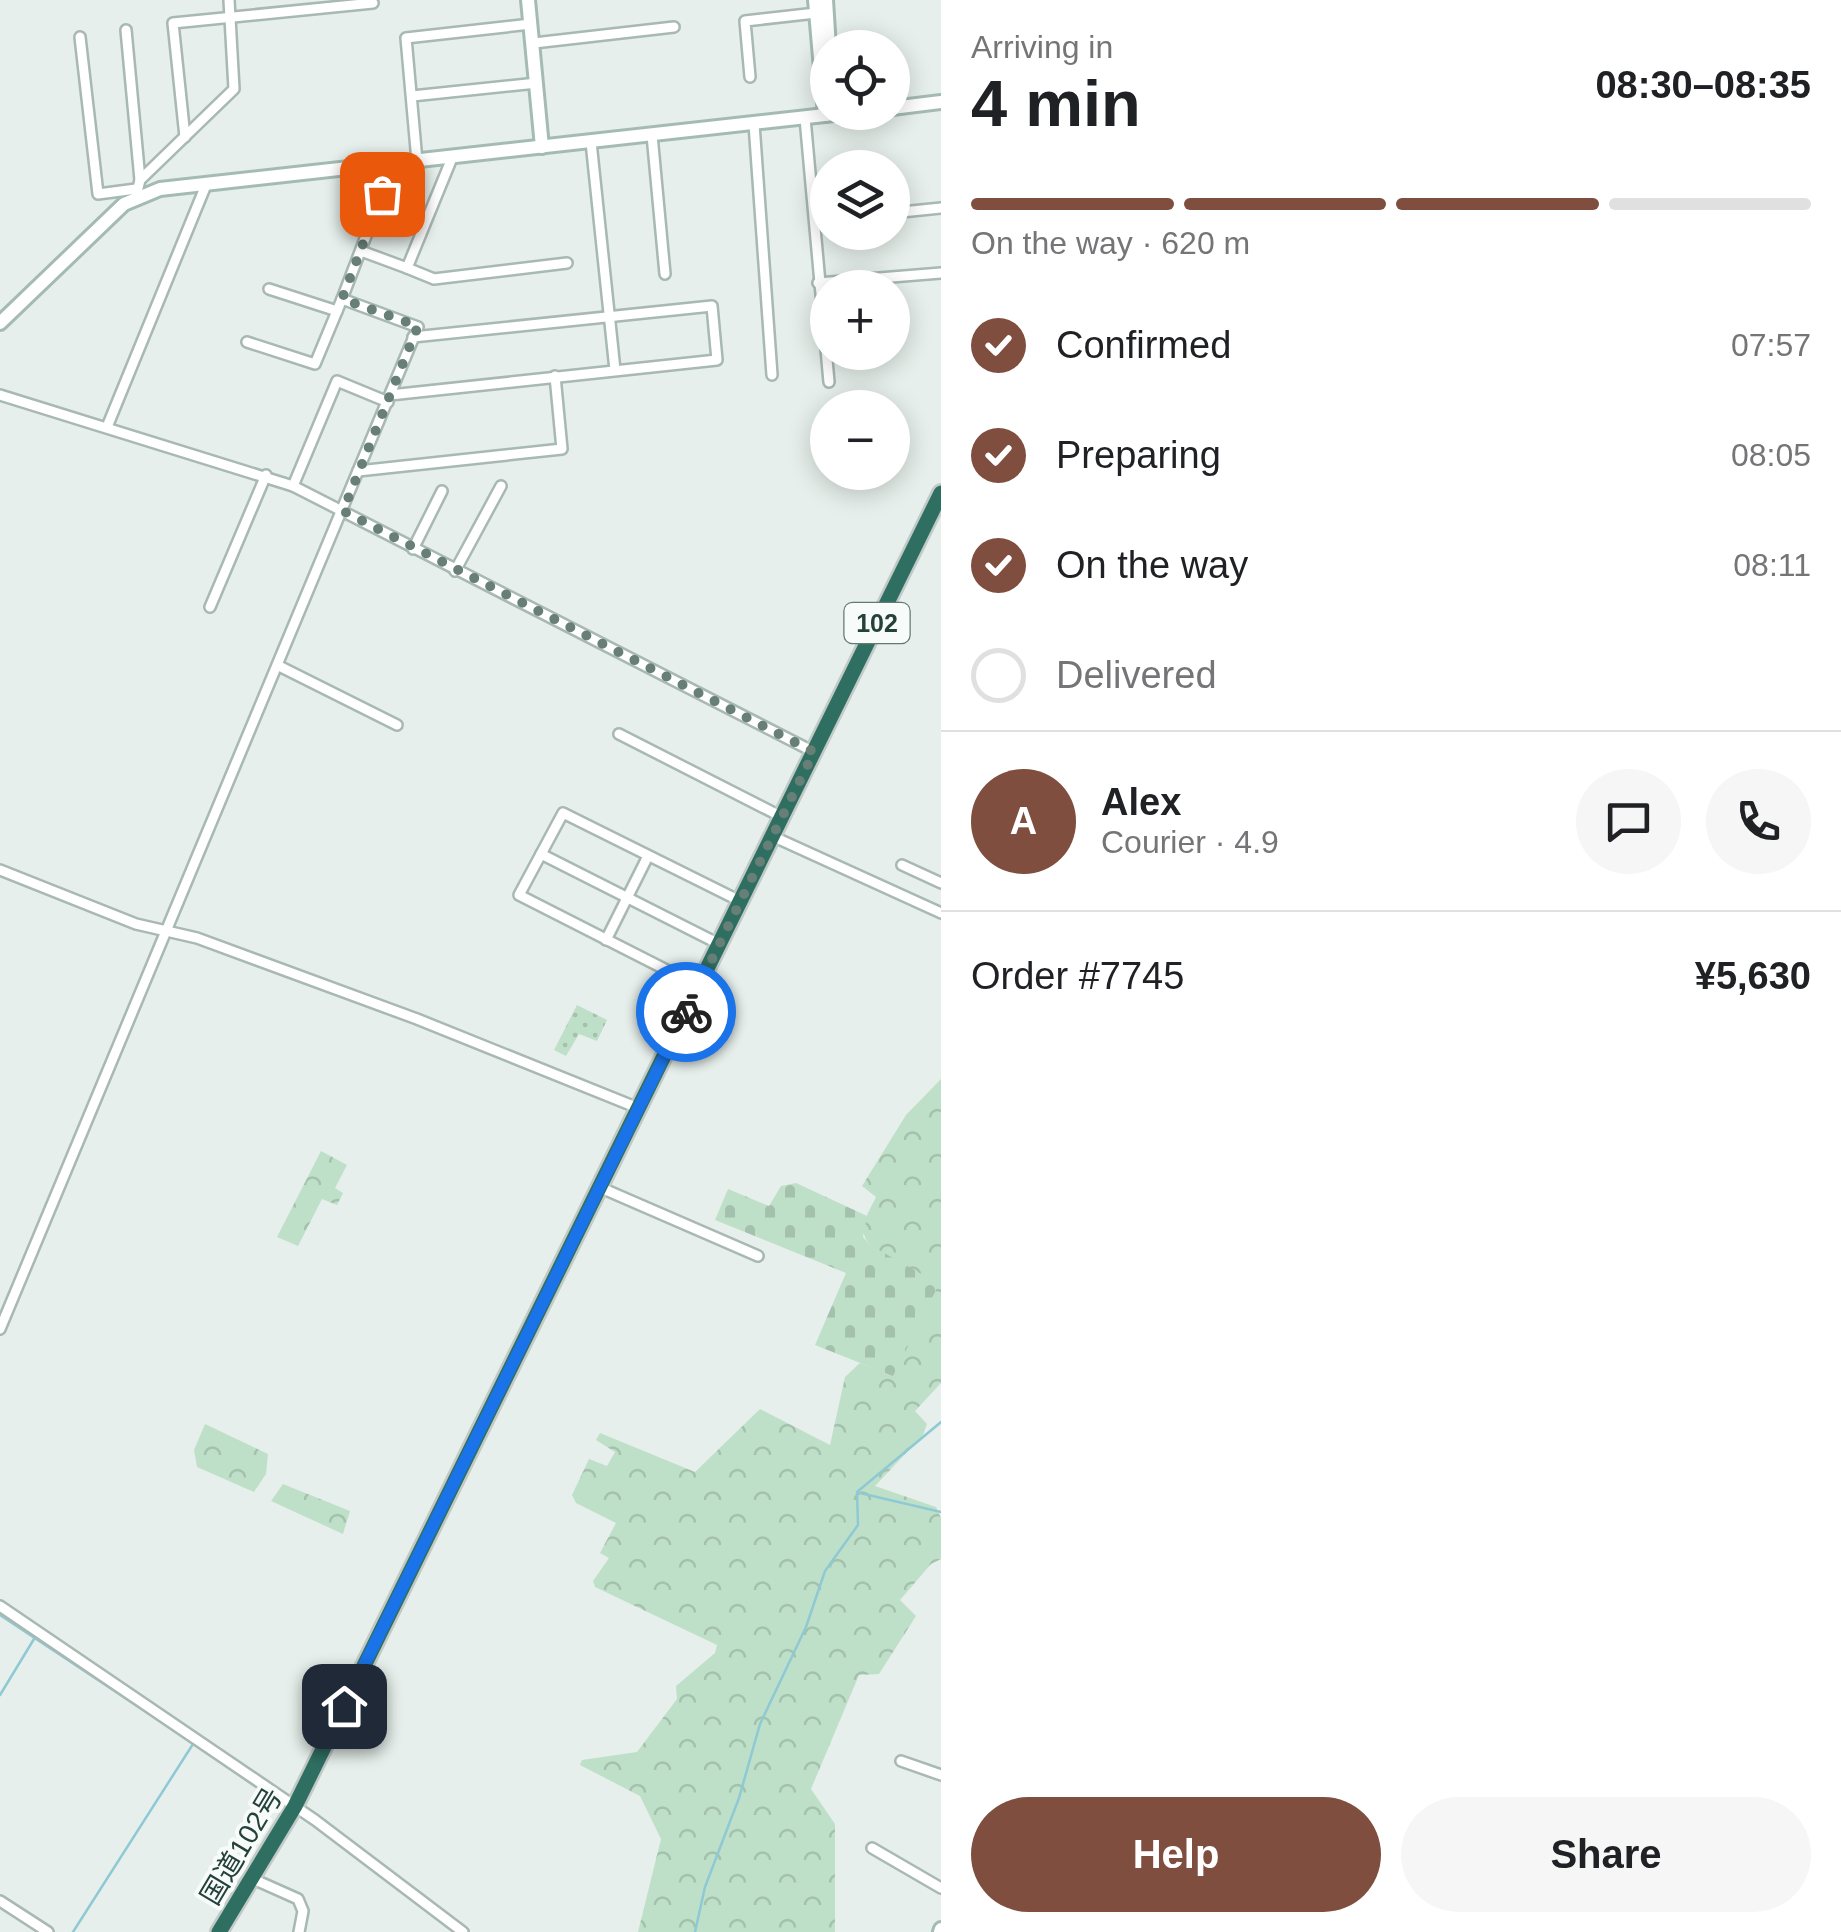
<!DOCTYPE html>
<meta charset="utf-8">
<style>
body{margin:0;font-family:Arial,"Noto Sans JP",sans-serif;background:#f6f6f6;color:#202124;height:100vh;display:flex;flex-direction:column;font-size:38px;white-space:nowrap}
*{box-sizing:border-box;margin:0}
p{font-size:32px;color:#757577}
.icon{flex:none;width:55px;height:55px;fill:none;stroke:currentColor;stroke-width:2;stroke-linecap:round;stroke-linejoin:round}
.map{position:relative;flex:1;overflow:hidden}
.drawer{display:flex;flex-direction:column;background:#fff;width:900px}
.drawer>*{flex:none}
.fabs{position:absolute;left:810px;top:30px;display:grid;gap:20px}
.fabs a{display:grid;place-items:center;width:100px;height:100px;border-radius:50%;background:#fff;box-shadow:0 5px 25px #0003;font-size:50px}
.pin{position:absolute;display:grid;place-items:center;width:85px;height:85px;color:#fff;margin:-42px;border-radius:20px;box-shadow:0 5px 15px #0006}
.courier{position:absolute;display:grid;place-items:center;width:100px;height:100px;margin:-50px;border:8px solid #1a73e8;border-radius:50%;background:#fff;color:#222;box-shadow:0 2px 12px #0007}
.summary em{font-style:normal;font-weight:600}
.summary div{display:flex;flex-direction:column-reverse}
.summary{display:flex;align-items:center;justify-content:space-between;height:170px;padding:0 30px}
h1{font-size:65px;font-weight:600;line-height:75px}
.bar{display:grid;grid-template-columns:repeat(4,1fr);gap:15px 10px;align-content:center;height:120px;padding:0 30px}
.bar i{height:12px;border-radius:8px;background:#e0e0e0}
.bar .active{background:#7f4e3f}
.bar p{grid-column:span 4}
.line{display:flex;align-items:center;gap:25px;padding:0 30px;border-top:2px solid #e0e0e0}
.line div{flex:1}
.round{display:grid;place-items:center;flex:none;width:105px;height:105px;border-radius:52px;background:#f6f6f6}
ol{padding:0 30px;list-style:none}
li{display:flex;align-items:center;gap:30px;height:110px}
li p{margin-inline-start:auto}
li .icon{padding:10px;border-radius:50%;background:#7f4e3f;color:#fff;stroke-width:4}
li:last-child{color:#757577}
li i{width:55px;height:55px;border:5px solid #e0e0e0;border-radius:50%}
.cta{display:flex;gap:20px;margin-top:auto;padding:20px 30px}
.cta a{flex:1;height:115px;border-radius:60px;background:#7f4e3f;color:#fff;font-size:40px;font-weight:600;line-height:115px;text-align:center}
.cta a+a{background:#f6f6f6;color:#202124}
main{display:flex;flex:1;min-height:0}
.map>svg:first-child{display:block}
.forest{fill:url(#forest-crowns)}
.cemetery{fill:url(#cemetery-stones)}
.park{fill:url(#park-dots)}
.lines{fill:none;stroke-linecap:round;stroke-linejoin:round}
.stream{stroke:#8ec9d4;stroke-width:2.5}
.street-casing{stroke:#a8b8b2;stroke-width:14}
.secondary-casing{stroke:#a4bbb3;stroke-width:18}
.highway-casing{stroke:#c2cac8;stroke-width:20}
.street{stroke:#fff;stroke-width:9}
.secondary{stroke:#fff;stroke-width:12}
.highway{stroke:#2f6f62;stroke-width:15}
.done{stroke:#687f78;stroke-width:10;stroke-dasharray:0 18}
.route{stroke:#1a73e8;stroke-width:12}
.labels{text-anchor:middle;stroke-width:8;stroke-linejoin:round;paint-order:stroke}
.shield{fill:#f7fbf9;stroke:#637a73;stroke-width:2.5}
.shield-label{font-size:25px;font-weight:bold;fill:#24423a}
.street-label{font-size:28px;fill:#24423a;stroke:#f7fbf9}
</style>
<main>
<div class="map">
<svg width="941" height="1932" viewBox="0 0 941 1932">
<defs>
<pattern id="forest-crowns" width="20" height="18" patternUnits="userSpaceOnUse" patternTransform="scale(2.5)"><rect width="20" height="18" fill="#bfe0c8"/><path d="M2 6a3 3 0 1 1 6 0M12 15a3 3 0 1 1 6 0" fill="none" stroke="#a4c1ad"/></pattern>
<pattern id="cemetery-stones" width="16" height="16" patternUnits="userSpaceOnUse" patternTransform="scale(2.5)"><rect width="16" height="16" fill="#bfe0c8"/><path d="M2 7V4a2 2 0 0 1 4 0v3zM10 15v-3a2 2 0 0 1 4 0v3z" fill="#a4c1ad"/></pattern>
<pattern id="park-dots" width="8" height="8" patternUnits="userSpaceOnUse" patternTransform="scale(2.5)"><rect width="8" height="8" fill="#bfe0c8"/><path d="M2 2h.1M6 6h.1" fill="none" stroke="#a4c1ad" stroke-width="1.8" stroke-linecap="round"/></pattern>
</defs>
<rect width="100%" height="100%" fill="#e6efeb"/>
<g class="forest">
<path d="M941 1079V1383L915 1411 927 1424 923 1435 875 1486 936 1507 941 1518V1559L931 1564 900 1600 916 1616 879 1674 859 1675 811 1789 835 1824V1932H638L661 1839 640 1796 580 1765 582 1760 637 1752 677 1699 676 1686 715 1653 717 1645 595 1587 593 1581 609 1558 600 1553 616 1523 576 1503 572 1495 589 1459 607 1466 615 1452 596 1440 600 1433 695 1472 760 1409 830 1445 845 1377 860 1363 893 1375 870 1245C856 1229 868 1214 876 1197L862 1186 906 1115Z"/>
<polygon points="321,1151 347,1165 335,1188 343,1193 337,1205 322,1199 298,1246 277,1237"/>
<polygon points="205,1424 268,1454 266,1474 254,1492 197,1467 194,1450"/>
<polygon points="283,1484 350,1511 343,1534 271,1501"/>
</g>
<polygon class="cemetery" points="796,1183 867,1216 863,1237 870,1245 939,1284 893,1376 815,1345 846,1273 715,1220 728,1189 769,1206 781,1186"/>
<polygon class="park" points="577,1005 607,1020 597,1041 579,1034 566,1056 554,1050"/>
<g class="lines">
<g class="stream">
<polyline points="860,1493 941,1512"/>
<polyline points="0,1615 184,1737"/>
<polyline points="0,1695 34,1639"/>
<polyline points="73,1932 193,1744"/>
<polyline points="695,1932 705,1887 739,1798 760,1724 806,1627 825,1571 858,1525 857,1492 941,1422"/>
</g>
<g class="street-casing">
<g id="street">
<polyline points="126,30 140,180"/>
<polyline points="80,37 98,194 136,189"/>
<polyline points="534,43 674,27"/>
<polyline points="750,77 745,21 816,13"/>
<polyline points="412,96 537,83"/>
<polyline points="805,118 829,382"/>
<polyline points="754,124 772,375"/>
<polyline points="652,135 665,274"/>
<polyline points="185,137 173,23 373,3"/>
<polyline points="591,142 615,370"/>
<polyline points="452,158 407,268 434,279 567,263"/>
<polyline points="417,161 406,38 531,24"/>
<polyline points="136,196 140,180 234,89 229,0"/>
<polyline points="892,213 941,208"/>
<polyline points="361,251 407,268"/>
<polyline points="818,283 941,273"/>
<polyline points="269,289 337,311"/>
<polyline points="247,342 315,364 342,299"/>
<polyline points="0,395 293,486 814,752"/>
<polyline points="390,395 717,360 712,306 413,337"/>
<polyline points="107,427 206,185"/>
<polyline points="358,471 562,449 555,376"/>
<polyline points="293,486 337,381 388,402"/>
<polyline points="413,549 442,491"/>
<polyline points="455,571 501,486"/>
<polyline points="210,607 266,475"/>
<polyline points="279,666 397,725"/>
<polyline points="619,734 782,817"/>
<polyline points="772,836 941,913"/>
<polyline points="541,854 719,944"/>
<polyline points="902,865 941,883"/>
<polyline points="0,870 136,924 197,938 417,1019 638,1108"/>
<polyline points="606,940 648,856"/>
<polyline points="698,986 519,895 563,813 740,901"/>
<polyline points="599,1187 758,1256"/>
<polyline points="0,1329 418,327 342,299 393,165"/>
<polyline points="0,1606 315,1820 463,1932"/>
<polyline points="901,1761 941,1775"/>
<polyline points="872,1848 941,1888"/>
<polyline points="253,1879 298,1899 303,1911 299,1932"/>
<polyline points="0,1901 48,1932"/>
</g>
</g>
<g class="secondary-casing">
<g id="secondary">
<polyline points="528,0 542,147"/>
<polyline points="815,0 825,115"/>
<polyline points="826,0 829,48"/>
<polyline points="892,108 941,102"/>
<polyline points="0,323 124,204 160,189 852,112"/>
<polyline points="940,1932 941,1929"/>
</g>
</g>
<g class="highway-casing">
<polyline id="highway" points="219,1932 295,1806 941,493"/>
</g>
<use href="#street" class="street"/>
<use href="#secondary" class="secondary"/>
<use href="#highway" class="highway"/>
</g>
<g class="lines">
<polyline class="done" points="382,194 342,299 418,326 343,511 814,752 686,1012"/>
<polyline class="route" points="344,1706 686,1012"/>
</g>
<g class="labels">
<rect class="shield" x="844.5" y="603" width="65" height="40" rx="8"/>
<g class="shield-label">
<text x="877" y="632">102</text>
</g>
<g class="street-label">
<text transform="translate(241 1846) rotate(-59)" y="10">国道102号</text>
</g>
</g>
</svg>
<div class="fabs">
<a><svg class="icon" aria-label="locate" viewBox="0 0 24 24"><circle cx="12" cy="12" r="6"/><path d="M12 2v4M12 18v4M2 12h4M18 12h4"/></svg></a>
<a><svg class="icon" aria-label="layers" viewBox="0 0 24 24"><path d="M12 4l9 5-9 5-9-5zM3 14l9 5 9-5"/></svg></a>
<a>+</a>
<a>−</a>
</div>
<div class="pin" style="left:382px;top:194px;background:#ea580c"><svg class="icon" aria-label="bag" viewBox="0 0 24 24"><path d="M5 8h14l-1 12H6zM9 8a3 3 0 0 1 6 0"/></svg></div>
<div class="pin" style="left:344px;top:1706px;background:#1f2937"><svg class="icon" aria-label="home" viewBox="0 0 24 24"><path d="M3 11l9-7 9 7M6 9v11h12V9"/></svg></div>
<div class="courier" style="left:686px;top:1012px"><svg class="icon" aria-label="bike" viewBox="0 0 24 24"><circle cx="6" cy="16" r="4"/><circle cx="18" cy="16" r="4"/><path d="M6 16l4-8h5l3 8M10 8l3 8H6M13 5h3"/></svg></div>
</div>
<section class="drawer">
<div class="summary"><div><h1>4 min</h1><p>Arriving in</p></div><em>08:30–08:35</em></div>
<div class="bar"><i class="active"></i><i class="active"></i><i class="active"></i><i></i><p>On the way · 620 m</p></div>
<ol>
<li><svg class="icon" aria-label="check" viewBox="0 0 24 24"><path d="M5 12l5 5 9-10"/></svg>Confirmed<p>07:57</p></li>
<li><svg class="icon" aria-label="check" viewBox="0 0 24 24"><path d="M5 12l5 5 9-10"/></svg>Preparing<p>08:05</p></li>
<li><svg class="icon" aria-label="check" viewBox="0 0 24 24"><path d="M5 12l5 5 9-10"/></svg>On the way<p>08:11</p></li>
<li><i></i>Delivered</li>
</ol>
<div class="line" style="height:180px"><b class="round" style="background:#7f4e3f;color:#fff">A</b><div><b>Alex</b><p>Courier · 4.9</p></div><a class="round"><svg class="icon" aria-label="chat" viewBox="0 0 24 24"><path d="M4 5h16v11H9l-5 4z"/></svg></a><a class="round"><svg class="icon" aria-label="phone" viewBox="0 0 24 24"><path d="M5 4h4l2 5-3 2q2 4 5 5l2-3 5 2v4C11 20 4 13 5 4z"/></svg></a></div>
<div class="line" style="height:130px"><div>Order #7745</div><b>¥5,630</b></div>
<div class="cta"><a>Help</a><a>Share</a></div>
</section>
</main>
